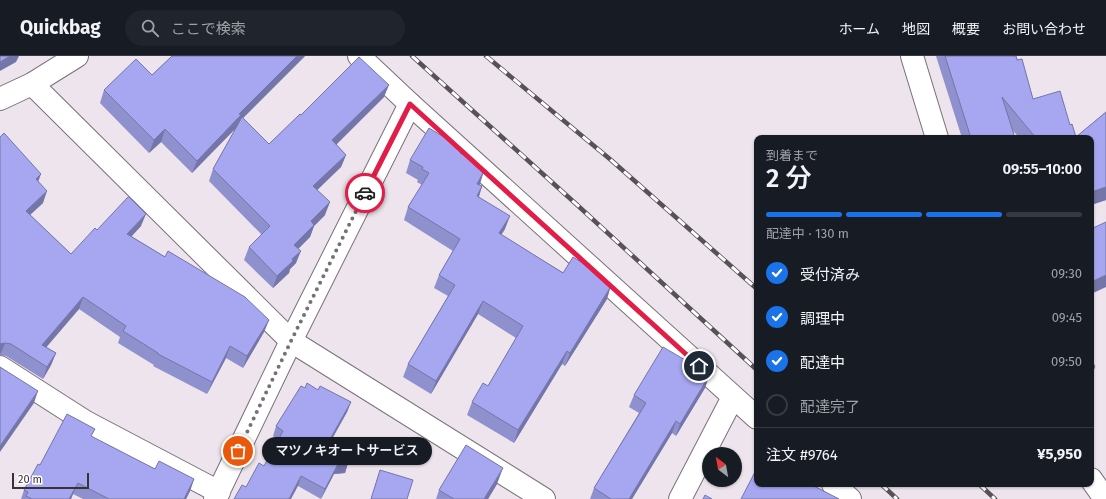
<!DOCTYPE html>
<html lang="ja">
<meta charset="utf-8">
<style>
body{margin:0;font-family:"Fira Sans","Noto Sans JP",sans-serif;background:#20242c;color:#f1f3f6;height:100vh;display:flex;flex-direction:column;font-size:15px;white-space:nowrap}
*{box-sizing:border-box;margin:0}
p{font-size:13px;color:#9ea1a6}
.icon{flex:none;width:22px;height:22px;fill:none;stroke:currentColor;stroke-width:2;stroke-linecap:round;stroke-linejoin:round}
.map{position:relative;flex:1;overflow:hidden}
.sheet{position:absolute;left:754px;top:79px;width:340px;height:352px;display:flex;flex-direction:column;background:#171b24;border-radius:8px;box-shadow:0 1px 3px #0004}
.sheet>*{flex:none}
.needle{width:26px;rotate:329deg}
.fabs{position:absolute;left:702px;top:391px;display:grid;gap:8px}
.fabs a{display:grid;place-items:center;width:40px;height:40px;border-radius:50%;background:#171b24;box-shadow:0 1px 3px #0004;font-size:20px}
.scale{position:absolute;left:12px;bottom:10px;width:77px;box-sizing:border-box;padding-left:4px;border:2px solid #373337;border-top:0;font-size:11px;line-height:14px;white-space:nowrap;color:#373337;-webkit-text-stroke:3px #fff;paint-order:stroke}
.pin{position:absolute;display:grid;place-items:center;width:34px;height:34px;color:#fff;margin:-17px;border:2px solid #fff;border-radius:50%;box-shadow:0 1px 4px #0007}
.courier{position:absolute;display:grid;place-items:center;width:40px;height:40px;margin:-20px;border:3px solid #e11d48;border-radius:50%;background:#fff;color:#222;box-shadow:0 1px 5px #0007}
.bubble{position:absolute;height:28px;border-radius:14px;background:#171b24;box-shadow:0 1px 3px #0004;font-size:13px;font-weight:600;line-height:28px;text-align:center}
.head em{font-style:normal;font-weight:600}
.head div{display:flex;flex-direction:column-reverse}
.head{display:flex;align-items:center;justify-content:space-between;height:68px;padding:0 12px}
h1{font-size:26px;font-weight:600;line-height:30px}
.bar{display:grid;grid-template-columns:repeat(4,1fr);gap:6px 4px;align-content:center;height:48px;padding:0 12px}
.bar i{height:5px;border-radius:3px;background:#363941}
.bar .active{background:#1a73e8}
.bar p{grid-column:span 4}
.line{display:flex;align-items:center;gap:10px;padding:0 12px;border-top:1px solid #363941}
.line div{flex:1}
ol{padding:0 12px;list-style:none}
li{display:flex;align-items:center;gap:12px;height:44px}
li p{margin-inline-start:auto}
li .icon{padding:4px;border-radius:50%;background:#1a73e8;color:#fff;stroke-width:4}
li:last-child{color:#9ea1a6}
li i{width:22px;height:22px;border:2px solid #363941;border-radius:50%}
header{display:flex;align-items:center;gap:24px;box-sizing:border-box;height:56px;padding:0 20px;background:#171b24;border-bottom:1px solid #363941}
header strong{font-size:19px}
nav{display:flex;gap:22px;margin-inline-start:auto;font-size:14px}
.search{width:280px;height:36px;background:#20242c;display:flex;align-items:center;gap:10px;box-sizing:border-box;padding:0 14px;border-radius:22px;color:#9ea1a6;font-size:15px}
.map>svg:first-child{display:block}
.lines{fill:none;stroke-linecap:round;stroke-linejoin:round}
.minor-casing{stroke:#797179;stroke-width:24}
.minor{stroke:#fff;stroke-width:22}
.rail-casing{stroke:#575256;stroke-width:4.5}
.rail{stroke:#fff;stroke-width:3;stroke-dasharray:9;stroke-linecap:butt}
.wall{fill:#8f90ce}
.shaded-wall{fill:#7475a8}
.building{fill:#a6a7f0;stroke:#7475a8}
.done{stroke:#777177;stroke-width:4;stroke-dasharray:0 7.2}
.route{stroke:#e11d48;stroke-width:5}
</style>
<header>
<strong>Quickbag</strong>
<div class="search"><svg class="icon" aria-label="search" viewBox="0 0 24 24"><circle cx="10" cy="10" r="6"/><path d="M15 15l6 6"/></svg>ここで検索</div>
<nav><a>ホーム</a><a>地図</a><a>概要</a><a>お問い合わせ</a></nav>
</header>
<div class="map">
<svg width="1106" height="443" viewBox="0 0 1106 443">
<rect width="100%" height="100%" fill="#eee4ed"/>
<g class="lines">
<g class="minor-casing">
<g id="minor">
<polyline points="359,0 410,48 757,362"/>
<polyline points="912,0 937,82"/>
<polyline points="32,28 291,285 544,443"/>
<polyline points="0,43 32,28 77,0"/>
<polyline points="0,311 86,366 219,436"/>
<polyline points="1091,423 1105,443"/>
<polyline points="833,428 850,443"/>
<polyline points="215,443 291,285 410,48"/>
<polyline points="680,443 733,341"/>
</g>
</g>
<use href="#minor" class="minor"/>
<g class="rail-casing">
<g id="rail">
<polyline points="412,0 575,147 757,314"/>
<polyline points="486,0 611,104 757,233"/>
<polyline points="881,428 897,443"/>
<polyline points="979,428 995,443"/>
</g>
</g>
<use href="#rail" class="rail"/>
</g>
<g class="wall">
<polygon points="172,0 305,0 243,62 269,88 301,59 384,41 336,88 346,99 341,111 317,134 325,159 314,170 310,181 298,193 296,207 290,213 289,217 273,232 244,204 249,191 262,179 209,125 213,113 236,72 192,117 161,86 149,97 100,47 104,34 152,19"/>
<polygon points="936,0 1016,0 1033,43 1070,69 1076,81 1106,56 1106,144 1091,149 1091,82 1020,82 1012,74 1015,82 962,82"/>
<polygon points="0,81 38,125 43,147 30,159 71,198 97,174 141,170 131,180 269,264 264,276 243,312 226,302 207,338 153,310 154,309 118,287 120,281 79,253 46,291 56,297 51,309 43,323 6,300 0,299"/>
<polygon points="462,94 461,97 479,129 482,130 479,141 505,173 501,179 607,243 565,310 562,308 514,387 467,359 472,346 488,330 516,282 478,258 431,338 403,321 408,308 448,240 434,232 439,219 453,195 404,164 408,151 422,129 417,126 418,124 406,117 410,104"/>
<polygon points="709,320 705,332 676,380 672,377 632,443 590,443 594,432 639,357 629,351 634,339"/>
<polygon points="305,332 318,334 351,346 347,356 331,385 348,407 345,417 334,418 321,443 298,430 264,410 279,384 273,380 276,370"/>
<polygon points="92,381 155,413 194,423 190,435 186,443 83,443 73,438 71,443 21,443 24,434 40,409"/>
<polygon points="380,414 407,443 371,443"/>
<polygon points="497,428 488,443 436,443 439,434"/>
</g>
<g class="shaded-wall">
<polygon points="10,0 19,0 16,6 0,15 0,6"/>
<polygon points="297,0 305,0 238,67 236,72 192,117 197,105 239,58"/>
<polygon points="389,29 384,41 328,97 332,84"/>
<polygon points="165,73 161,86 149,97 154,84"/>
<polygon points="346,99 341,111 309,142 313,130"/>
<polygon points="484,115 480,128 472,141 477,128"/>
<polygon points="41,118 37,129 36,123"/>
<polygon points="482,130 478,143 477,140"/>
<polygon points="1106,131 1106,144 1091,149 1091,136"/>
<polygon points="47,135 43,147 21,167 26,155"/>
<polygon points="330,146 325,159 314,170 310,181 290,201 294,189 311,165"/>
<polygon points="146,158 141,170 123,190 127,178"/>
<polygon points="510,160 505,173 494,190 499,177"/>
<polygon points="301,195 296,207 290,213 289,217 273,232 277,220 292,203"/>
<polygon points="1106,219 1106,231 1091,238 1091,226"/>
<polygon points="611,230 607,243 565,310 570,297"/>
<polygon points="83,241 79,253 38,301 42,289"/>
<polygon points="483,245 478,258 431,338 436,325"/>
<polygon points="269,264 264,276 243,312 247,300"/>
<polygon points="5,287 0,299 0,288"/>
<polygon points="230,290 226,302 207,338 212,326"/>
<polygon points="567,295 562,308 514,387 518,374"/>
<polygon points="56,297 51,309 43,323 47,311"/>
<polygon points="1095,311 1091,323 1091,313"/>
<polygon points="709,320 705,332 676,380 680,368"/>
<polygon points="38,335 34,347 0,396 0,390"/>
<polygon points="351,346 347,356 325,395 329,385"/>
<polygon points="676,365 672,377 632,443 629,443"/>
<polygon points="348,407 345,417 334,418 321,443 325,433 338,408"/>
<polygon points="503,412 497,428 488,443 484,443"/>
<polygon points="301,420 298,430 291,443 289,443"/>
<polygon points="194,423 190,435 186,443 184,443"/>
<polygon points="78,427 73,438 71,443 69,443"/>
</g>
<g class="building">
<polygon points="0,0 10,0 0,6"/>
<polygon points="172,0 297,0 239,58 241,59 197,105 165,73 154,84 104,34 136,3 152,19"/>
<polygon points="945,0 1016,0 1017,4 1022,3 1033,43 1060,35 1070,69 1072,68 1076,81 1106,56 1106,131 1091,136 1091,82 1036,82 1002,41 1015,82 971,82"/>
<polygon points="359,1 389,29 332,84 346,99 313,130 330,146 311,165 314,169 294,189 301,195 292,203 293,205 277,220 249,191 270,170 213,113 242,61 269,88 300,58 301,59"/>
<polygon points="429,72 452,86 462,94 460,97 473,104 484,115 477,128 482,130 477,140 510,160 499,177 563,217 573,201 595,215 611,230 570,297 567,295 518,374 472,346 483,327 488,330 523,270 483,245 436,325 408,308 455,229 439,219 460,183 408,151 429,117 422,113 423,111 410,104"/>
<polygon points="4,77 41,118 36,123 47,135 26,155 71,198 95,172 97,174 128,141 129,141 146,158 127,178 165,201 168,195 245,241 269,264 247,300 230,290 212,326 158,298 158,297 123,275 126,270 83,241 42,289 56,297 47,311 11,288 5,287 0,288 0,81"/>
<polygon points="1106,166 1106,219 1091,226 1091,173"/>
<polygon points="663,291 704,315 709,320 680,368 676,365 629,443 611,443 594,432 646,347 634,339"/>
<polygon points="1091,302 1095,311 1091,313"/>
<polygon points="0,311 38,335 0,390"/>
<polygon points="307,327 318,334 320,330 351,346 329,385 348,384 348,407 338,408 325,433 301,420 289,443 234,443 242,429 246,431 259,407 264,410 283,375 276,370 301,330 305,332"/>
<polygon points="67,358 95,373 91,380 155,413 159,405 194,423 184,443 109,443 78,427 69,443 32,443 26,440 28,436 24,434 38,408 40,409"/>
<polygon points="466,389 503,412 484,443 454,443 439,434"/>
<polygon points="757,412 757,428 810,428 839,443 741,443"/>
<polygon points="380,414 413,424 407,443 371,443"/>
<polygon points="705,439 712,443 703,443"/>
</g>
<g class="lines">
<polyline class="done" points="238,395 291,285 365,137"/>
<polyline class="route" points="365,137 410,48 699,310"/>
</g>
</svg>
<div class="fabs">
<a><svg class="needle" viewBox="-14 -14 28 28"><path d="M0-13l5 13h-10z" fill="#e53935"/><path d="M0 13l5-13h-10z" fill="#9ea1a6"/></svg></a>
</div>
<div class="scale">20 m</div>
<div class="pin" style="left:238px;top:395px;background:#ea580c"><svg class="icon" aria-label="bag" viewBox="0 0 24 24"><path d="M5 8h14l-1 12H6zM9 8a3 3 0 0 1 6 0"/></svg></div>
<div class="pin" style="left:699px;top:310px;background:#1f2937"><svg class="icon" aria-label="home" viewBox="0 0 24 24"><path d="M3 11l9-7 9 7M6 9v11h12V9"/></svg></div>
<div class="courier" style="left:365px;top:137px"><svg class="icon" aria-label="car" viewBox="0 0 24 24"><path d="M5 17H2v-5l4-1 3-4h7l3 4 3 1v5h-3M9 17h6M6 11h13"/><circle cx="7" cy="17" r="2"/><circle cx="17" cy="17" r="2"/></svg></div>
<div class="bubble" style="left:262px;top:381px;width:170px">マツノキオートサービス</div>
<section class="sheet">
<div class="head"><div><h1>2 分</h1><p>到着まで</p></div><em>09:55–10:00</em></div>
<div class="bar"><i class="active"></i><i class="active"></i><i class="active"></i><i></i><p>配達中 · 130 m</p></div>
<ol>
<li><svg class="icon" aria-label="check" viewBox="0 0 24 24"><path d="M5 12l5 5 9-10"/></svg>受付済み<p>09:30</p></li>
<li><svg class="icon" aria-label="check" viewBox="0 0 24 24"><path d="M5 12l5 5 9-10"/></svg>調理中<p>09:45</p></li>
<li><svg class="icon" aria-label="check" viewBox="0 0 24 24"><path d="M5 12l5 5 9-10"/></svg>配達中<p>09:50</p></li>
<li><i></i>配達完了</li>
</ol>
<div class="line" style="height:52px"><div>注文 #9764</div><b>¥5,950</b></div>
</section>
</div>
